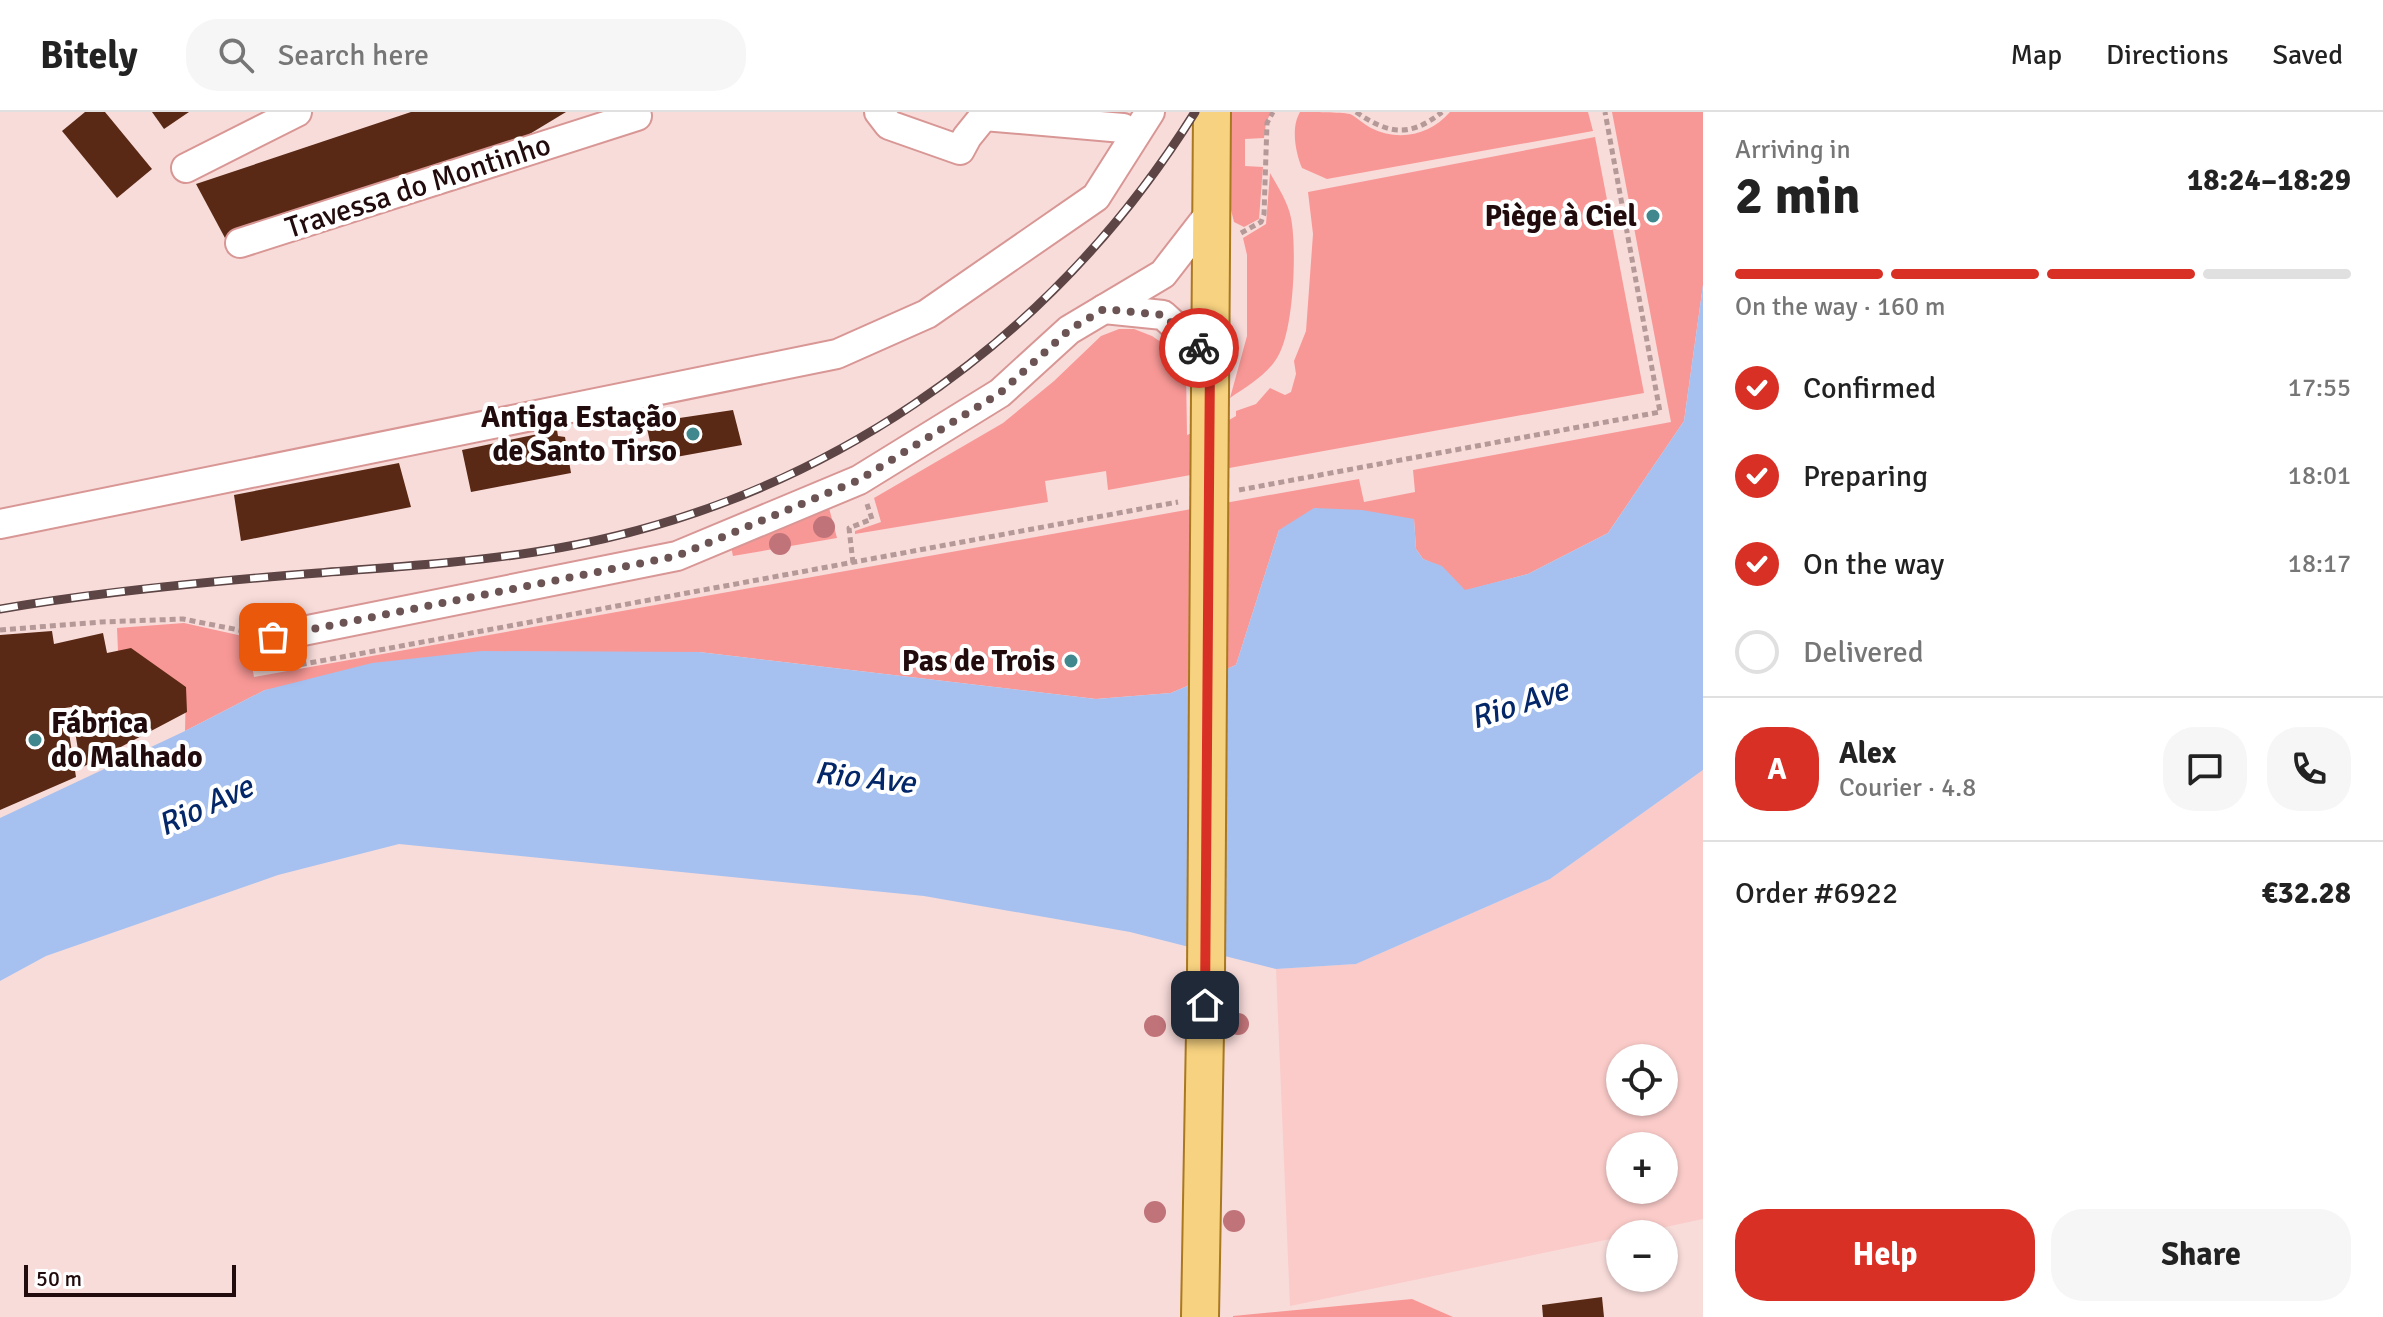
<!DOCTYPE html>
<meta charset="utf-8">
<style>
body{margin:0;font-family:Signika,sans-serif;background:#f6f6f6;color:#222;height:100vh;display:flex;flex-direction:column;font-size:30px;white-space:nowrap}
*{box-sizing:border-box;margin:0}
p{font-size:26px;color:#767676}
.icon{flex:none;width:44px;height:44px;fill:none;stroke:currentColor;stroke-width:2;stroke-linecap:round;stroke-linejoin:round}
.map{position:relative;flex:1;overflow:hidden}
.drawer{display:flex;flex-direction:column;background:#fff;width:680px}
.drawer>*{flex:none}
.buttons{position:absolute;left:1606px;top:932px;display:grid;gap:16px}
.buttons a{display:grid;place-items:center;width:72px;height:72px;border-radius:50%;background:#fff;box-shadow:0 2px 6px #0004;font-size:40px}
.scale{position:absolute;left:24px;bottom:20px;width:212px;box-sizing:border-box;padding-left:8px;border:4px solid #220b0c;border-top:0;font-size:22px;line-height:28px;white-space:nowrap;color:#220b0c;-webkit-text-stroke:6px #fff;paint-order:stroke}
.pin{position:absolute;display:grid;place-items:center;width:68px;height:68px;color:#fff;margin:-34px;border-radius:16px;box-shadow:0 4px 12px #0006}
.courier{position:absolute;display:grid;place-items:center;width:80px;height:80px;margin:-40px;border:6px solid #d93025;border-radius:50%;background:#fff;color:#222;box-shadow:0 2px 10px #0007}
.overview em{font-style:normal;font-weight:700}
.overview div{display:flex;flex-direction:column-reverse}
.overview{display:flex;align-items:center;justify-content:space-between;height:136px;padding:0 32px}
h1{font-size:52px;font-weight:700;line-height:60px}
.bar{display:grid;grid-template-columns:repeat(4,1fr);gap:12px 8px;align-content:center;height:96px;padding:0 32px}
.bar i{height:10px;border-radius:6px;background:#e0e0e0}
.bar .on{background:#d93025}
.bar p{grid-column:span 4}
.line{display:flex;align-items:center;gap:20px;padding:0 32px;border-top:2px solid #e0e0e0}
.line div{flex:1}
.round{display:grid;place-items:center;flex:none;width:84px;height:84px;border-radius:32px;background:#f6f6f6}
ol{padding:0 32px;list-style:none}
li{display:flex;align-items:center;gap:24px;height:88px}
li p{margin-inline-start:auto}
li .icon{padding:8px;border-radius:50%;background:#d93025;color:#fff;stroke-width:4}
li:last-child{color:#767676}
li i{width:44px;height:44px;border:4px solid #e0e0e0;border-radius:50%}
.action{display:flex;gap:16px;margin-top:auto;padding:16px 32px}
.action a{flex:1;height:92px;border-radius:32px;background:#d93025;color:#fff;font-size:32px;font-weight:700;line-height:92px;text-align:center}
.action a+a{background:#f6f6f6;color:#222}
header{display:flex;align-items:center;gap:48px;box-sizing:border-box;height:112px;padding:0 40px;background:#fff;border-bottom:2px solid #e0e0e0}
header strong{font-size:38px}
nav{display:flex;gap:44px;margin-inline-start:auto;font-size:28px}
.search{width:560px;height:72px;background:#f6f6f6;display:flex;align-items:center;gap:20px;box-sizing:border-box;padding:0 28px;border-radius:32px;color:#767676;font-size:30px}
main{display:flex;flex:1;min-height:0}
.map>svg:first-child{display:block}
.built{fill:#facbc9;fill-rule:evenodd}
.green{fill:#f89896}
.water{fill:#a6c1f0}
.building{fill:#5a2915}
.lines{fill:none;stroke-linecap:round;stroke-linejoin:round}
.minor-casing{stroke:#d89795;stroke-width:32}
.major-casing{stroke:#a97920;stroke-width:40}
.path{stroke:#b49998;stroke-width:5;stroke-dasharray:6 4;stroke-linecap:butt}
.minor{stroke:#fff;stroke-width:28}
.major{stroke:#f7d280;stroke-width:36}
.rail-casing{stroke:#5d4545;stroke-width:9}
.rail{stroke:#fff;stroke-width:6;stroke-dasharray:18;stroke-linecap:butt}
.major-bridge-casing{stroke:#a97920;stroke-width:40;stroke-linecap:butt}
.major-bridge{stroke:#f7d280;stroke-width:36}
.tree{fill:#c07479}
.done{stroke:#6d5454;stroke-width:8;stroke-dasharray:0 14.4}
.route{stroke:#d93025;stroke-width:10}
.poi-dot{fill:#40888d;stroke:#fff;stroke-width:3}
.labels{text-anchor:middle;stroke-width:8;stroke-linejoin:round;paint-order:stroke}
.street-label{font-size:30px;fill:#220b0c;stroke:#fff}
.poi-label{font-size:30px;font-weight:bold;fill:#220b0c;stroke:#fff;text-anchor:end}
.water-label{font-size:32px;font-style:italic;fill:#032768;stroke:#fff}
</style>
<header>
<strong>Bitely</strong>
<div class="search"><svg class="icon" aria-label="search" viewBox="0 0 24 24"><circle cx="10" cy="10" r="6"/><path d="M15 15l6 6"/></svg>Search here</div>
<nav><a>Map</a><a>Directions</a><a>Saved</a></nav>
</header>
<main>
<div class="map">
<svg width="1703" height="1205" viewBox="0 0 1703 1205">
<rect width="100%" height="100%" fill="#f8dcda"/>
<path class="built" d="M1703 658V1107L1633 1122H1620V1125L1290 1194 1276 857 1356 852 1550 767ZM1620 946H1664V990H1620ZM1620 1034H1664V1078H1620Z"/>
<g class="green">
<polygon points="1231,0 1271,0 1266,11 1264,26 1245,27 1245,54 1263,55 1259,107 1244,115 1234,110 1231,98"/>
<path d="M1300 0C1313 0 1340 0 1350 2 1357 5 1363 12 1371 16 1399 30 1430 23 1450 0H1588L1593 19 1327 67 1302 56C1295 39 1291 15 1300 0Z"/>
<polygon points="1612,0 1703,0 1703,173 1684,309 1608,421 1528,462 1464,479 1442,455 1423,447 1416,437 1414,407 1279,418 1236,553 1171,581 1096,587 699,540 265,578 185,619 186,575 118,539 117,516 184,511 247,525 254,565 1359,367 1364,390 1415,380 1413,358 1671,310"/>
<polygon points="1595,25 1644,281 1108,378 1106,359 1045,369 1048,390 855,422 855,419 881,410 874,386 1003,311 1054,269 1101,224 1119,217 1134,217 1152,224 1177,241 1186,258 1187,323 1229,308 1236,304 1236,299 1256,292 1270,276 1285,283 1291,280 1296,262 1294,249 1306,219 1313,122 1308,80"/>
<path d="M1270 61C1278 75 1288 90 1291 106 1297 136 1294 221 1277 246 1267 263 1246 275 1230 286L1247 224V143L1243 126 1266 112Z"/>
<polygon points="829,396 837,426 733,444 731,435"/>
<polygon points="1412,1187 1453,1205 1233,1205 1233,1204"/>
</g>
<polygon class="water" points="1703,173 1703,658 1550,767 1356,852 1276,857 1130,820 924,784 399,732 278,763 46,844 0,869 0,706 185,619 265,578 372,551 482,539 699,540 1096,587 1171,581 1236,553 1279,418 1314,396 1362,398 1414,407 1416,437 1423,447 1442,454 1465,478 1528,462 1608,421 1684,309"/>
<g class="building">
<polygon points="85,0 105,0 152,57 117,86 62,19"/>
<polygon points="152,0 189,0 164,17"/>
<polygon points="411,0 566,0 528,23 225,126 196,72"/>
<polygon points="733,298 742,333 654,349 646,311"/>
<polygon points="557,318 558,324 565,325 571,361 471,380 462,338"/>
<polygon points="399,351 411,395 241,429 234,383"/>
<polygon points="52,519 54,532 103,521 107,541 131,536 186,575 187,600 81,656 71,595 65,596 76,665 0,698 0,523"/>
<polygon points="1602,1185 1604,1205 1543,1205 1542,1193"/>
</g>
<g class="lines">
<g class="minor-casing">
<g id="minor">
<polyline points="879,0 889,13 960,38 967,25 984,4 1123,16"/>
<polyline points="186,56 297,0"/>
<polyline points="240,131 637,4 635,0"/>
<polyline points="1104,197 1163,203 1210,246"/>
<polyline points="0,412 837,242 927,202 1096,85 1150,0"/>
<polyline points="273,525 677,444 859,368 1000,281 1069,218 1163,162 1211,100"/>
</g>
</g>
<g class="major-casing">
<g id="major">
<polyline points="1210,281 1212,0"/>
<polyline points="1200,1205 1206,862"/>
</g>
</g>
<g class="path">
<path d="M1356 0C1388 22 1410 26 1442 0"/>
<polyline points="1241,121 1261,110 1264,102 1267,11 1273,0"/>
<polyline points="1239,378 1660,300 1605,0"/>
<polyline points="853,451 849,416 872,407 867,392"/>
<polyline points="0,518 101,510 183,507 249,520"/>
<polyline points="277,551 277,557 1178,390"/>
</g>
<use href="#minor" class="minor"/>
<use href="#major" class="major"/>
<g class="rail-casing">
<path id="rail" d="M0 497C105 479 212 469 318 461 391 455 464 451 535 440 812 397 1048 236 1195 0"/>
</g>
<use href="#rail" class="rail"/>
<g class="major-bridge-casing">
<polyline id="major-bridge" points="1206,862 1210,281"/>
</g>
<use href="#major-bridge" class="major-bridge"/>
</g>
<g class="tree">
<circle cx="824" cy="415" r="11"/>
<circle cx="780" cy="432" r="11"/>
<circle cx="1238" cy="912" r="11"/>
<circle cx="1155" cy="914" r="11"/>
<circle cx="1155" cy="1100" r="11"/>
<circle cx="1234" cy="1109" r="11"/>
</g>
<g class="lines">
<polyline class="done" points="273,525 677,444 859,368 1000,281 1069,218 1104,197 1163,203 1199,236"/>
<polyline class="route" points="1199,236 1210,246 1205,893"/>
</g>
<g class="poi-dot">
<circle cx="1653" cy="104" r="8"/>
<circle cx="693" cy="322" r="8"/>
<circle cx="1071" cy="549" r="8"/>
<circle cx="35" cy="628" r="8"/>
</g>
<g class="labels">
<g class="street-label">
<text transform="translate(418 74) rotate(-18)" y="10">Travessa do Montinho</text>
</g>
<g class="poi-label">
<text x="1637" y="114">Piège à Ciel</text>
<text x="677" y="315">Antiga Estação<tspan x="677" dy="34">de Santo Tirso</tspan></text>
<text x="1055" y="559">Pas de Trois</text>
<text x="51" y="621" text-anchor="start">Fábrica<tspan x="51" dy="34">do Malhado</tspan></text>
</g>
<g class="water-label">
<text transform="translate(1519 591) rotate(-18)" y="11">Rio Ave</text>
<text transform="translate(865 665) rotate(6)" y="11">Rio Ave</text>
<text transform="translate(205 693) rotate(-25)" y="11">Rio Ave</text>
</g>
</g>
</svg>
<div class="buttons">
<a><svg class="icon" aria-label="locate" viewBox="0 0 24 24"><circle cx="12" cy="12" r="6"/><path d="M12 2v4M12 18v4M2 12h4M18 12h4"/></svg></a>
<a>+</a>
<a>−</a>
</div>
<div class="scale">50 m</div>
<div class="pin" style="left:273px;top:525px;background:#ea580c"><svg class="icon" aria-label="bag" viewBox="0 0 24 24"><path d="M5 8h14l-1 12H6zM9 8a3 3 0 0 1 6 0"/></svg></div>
<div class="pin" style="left:1205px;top:893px;background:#1f2937"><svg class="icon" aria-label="home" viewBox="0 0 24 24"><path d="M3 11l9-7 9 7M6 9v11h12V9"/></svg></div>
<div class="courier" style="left:1199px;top:236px"><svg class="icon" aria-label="bike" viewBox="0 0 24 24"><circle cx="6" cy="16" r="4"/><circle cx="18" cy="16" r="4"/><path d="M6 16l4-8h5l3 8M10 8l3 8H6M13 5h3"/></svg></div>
</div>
<section class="drawer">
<div class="overview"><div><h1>2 min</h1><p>Arriving in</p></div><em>18:24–18:29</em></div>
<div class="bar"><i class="on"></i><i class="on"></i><i class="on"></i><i></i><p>On the way · 160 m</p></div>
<ol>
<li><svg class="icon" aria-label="check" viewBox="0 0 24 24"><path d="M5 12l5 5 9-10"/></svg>Confirmed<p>17:55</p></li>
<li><svg class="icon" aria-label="check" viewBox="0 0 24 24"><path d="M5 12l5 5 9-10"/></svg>Preparing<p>18:01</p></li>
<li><svg class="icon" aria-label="check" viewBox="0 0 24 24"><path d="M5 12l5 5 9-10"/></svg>On the way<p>18:17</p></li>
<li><i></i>Delivered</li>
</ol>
<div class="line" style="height:144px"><b class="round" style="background:#d93025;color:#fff">A</b><div><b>Alex</b><p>Courier · 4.8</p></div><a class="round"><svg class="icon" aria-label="chat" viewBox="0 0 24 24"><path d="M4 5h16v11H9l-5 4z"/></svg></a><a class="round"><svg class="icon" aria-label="phone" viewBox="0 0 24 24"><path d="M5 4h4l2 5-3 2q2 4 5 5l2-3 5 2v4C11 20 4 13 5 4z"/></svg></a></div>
<div class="line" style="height:104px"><div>Order #6922</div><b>€32.28</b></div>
<div class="action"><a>Help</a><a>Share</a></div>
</section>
</main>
